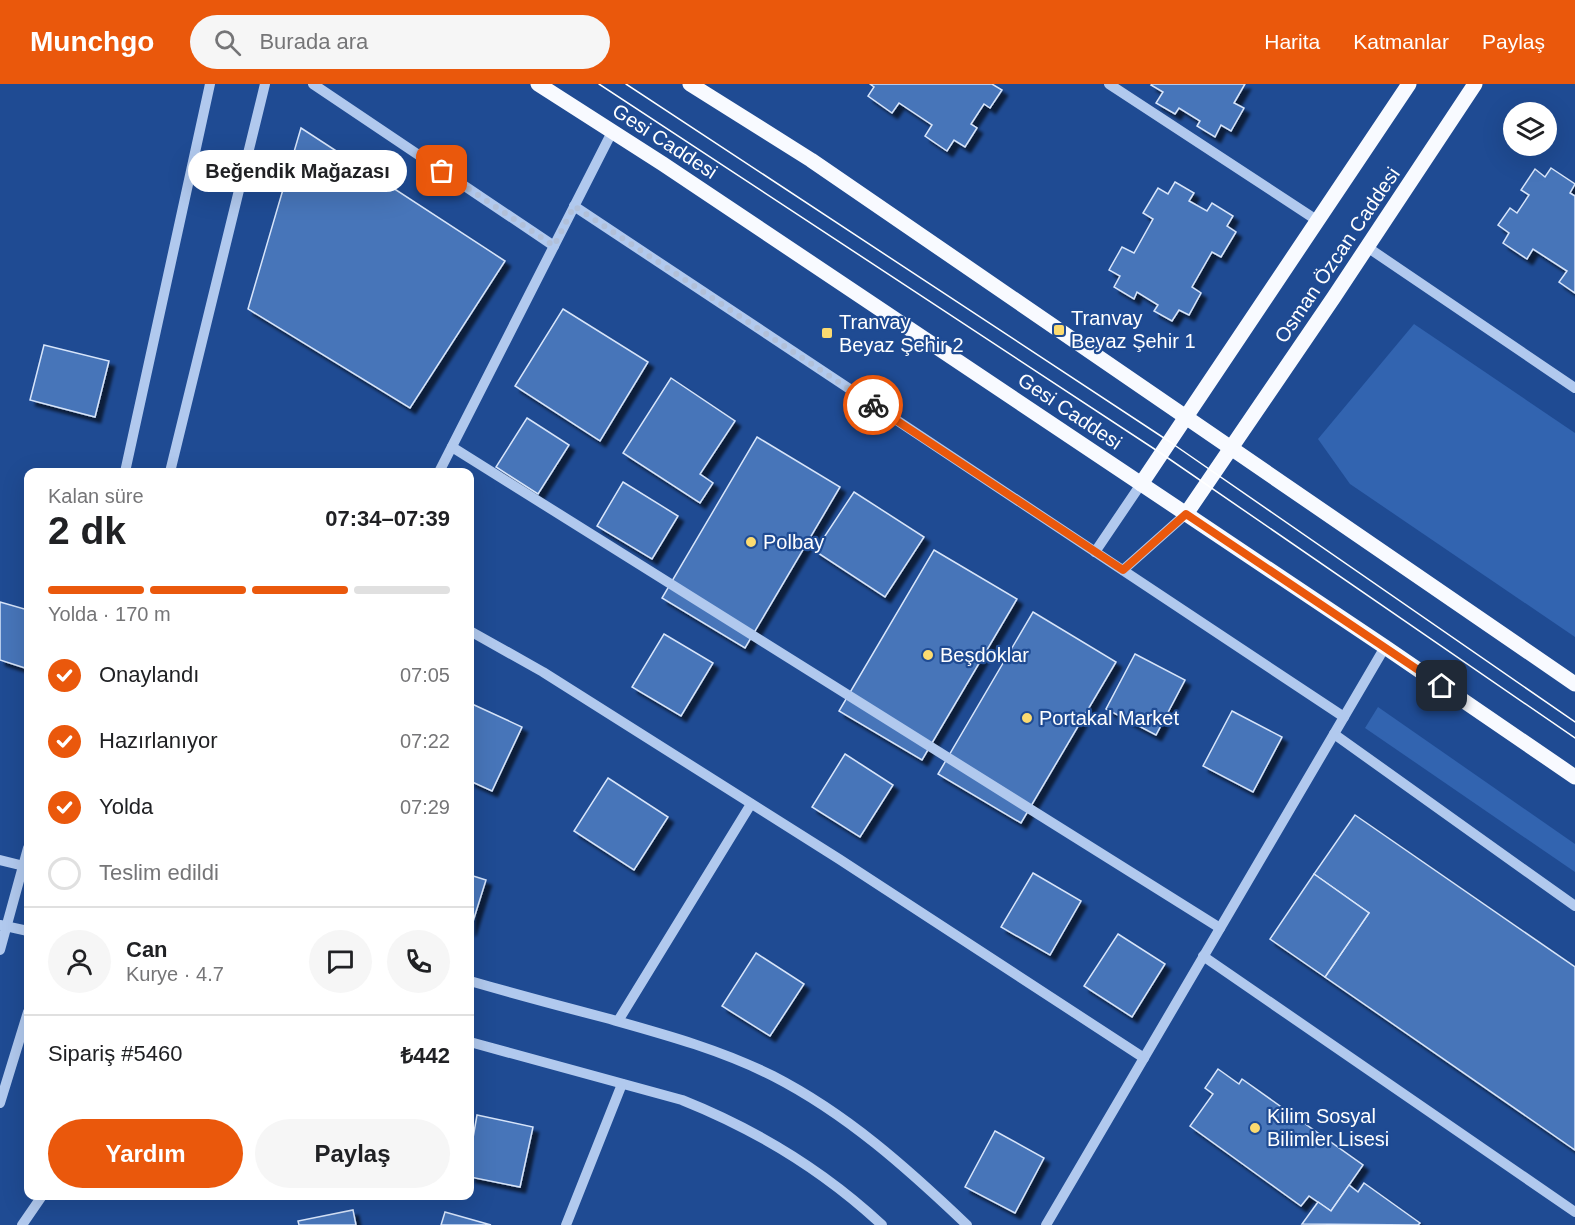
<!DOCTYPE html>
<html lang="tr">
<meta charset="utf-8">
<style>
body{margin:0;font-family:Helvetica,sans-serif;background:#f6f6f6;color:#202124;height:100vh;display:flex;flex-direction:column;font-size:22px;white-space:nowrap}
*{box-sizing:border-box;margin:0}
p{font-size:20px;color:#757577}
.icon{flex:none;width:33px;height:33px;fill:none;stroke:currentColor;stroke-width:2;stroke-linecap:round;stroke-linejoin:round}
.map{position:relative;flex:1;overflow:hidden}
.drawer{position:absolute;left:24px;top:384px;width:450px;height:732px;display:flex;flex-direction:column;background:#fff;border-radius:12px;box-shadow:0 6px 24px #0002}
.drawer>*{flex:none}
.buttons{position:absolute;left:1503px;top:18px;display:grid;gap:12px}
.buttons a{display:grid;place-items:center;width:54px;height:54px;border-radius:50%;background:#fff;box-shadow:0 6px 24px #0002;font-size:30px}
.pin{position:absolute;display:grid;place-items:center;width:51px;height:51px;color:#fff;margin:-26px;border-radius:12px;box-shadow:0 3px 9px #0006}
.courier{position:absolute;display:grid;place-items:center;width:60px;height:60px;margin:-30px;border:4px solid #ea580c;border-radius:50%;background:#fff;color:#222;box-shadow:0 2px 8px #0007}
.bubble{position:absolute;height:42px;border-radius:21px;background:#fff;box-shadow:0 6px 24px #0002;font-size:20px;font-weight:700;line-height:42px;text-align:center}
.summary em{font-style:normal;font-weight:700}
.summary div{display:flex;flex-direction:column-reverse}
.summary{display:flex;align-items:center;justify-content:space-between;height:102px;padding:0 24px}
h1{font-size:39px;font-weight:700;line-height:45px}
.bar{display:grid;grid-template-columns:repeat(4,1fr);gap:9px 6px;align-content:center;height:72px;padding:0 24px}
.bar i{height:8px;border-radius:4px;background:#e0e0e0}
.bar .selected{background:#ea580c}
.bar p{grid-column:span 4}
.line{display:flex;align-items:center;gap:15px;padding:0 24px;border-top:2px solid #e0e0e0}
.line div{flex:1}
.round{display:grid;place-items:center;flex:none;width:63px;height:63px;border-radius:32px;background:#f6f6f6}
ol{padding:0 24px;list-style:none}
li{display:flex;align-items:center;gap:18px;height:66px}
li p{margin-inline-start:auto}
li .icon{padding:6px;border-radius:50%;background:#ea580c;color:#fff;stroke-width:4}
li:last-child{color:#757577}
li i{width:33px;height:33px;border:3px solid #e0e0e0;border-radius:50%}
.primary-button{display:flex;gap:12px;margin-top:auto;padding:12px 24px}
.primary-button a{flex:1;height:69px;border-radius:36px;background:#ea580c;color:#fff;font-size:24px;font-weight:700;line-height:69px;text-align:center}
.primary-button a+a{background:#f6f6f6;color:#202124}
header{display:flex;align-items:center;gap:36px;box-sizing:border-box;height:84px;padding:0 30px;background:#ea580c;color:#fff}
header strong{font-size:28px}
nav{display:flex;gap:33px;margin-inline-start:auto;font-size:21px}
.search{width:420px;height:54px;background:#f6f6f6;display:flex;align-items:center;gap:15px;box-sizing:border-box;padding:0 21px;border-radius:33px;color:#757577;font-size:22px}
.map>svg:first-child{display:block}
.green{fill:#3264b0}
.building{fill:#4774b9;stroke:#d7e5fa;stroke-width:1.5;filter:url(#shadow)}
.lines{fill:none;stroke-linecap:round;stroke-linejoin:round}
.minor{stroke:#b1c9ee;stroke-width:10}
.major{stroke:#f8faff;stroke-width:15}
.tram{stroke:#fff;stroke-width:1.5}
.done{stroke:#b1c0d9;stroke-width:6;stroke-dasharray:0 10.8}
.route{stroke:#ea580c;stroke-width:8}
.poi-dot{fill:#fcdb70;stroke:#1f4b93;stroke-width:2}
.labels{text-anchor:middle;stroke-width:4.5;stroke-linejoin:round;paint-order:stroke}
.street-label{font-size:20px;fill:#fff;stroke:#1f4b93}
.poi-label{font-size:20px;fill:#fff;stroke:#1f4b93;text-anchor:start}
</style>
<header>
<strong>Munchgo</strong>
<div class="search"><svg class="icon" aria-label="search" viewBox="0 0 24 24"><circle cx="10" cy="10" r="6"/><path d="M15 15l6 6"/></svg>Burada ara</div>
<nav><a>Harita</a><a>Katmanlar</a><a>Paylaş</a></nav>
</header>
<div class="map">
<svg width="1575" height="1141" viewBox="0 0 1575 1141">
<defs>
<filter id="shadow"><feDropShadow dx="5.5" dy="5.5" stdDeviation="1.5" flood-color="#0009"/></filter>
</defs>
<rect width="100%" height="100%" fill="#1f4b93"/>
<g class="green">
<polygon points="1414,240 1575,349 1575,553 1350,400 1318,355"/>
<polygon points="1378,623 1575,760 1575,788 1365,644"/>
</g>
<g class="building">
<polygon points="870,0 992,0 1002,6 990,24 984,20 971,40 977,44 965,63 954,56 947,67 925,52 932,41 899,19 892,29 868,12 874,3"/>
<polygon points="1152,0 1245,0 1234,19 1244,24 1231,47 1221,41 1215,53 1197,42 1200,37 1179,24 1175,30 1156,19 1163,8 1151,1"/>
<polygon points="301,44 505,177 410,324 248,225"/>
<polygon points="1551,84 1575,100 1570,109 1575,112 1575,209 1559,198 1567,187 1533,165 1527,175 1503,159 1509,149 1498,141 1510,124 1517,129 1529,111 1521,106 1535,85 1545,93"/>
<polygon points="1175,98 1194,109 1189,117 1207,127 1212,119 1233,132 1227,142 1236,148 1221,173 1212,168 1192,203 1201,209 1189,231 1179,226 1172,237 1154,227 1158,221 1137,208 1134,215 1114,203 1120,192 1109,186 1122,163 1134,169 1153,135 1143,129 1158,104 1168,110"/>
<polygon points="563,225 648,278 600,357 515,302"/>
<polygon points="44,261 109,277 95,333 30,316"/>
<polygon points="671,294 735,337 700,390 713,399 700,419 623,369"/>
<polygon points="527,334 569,361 538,410 496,383"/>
<polygon points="757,353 840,403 745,564 662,514"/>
<polygon points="623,398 678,432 652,475 597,442"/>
<polygon points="854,408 924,453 885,513 815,467"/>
<polygon points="934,466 1017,515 922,676 839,627"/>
<polygon points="0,518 28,526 28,571 25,584 0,576"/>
<polygon points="1033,528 1116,578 1021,739 938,690"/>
<polygon points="664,550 713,579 681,632 632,603"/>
<polygon points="1135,570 1185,596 1156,651 1106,625"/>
<polygon points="472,620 522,643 492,707 470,697 470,627"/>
<polygon points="1232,627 1282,653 1253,708 1203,682"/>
<polygon points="845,670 893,701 860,753 812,723"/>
<polygon points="608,694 668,733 634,786 574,747"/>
<polygon points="1355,731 1575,883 1575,1066 1325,893 1369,829 1314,790"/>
<polygon points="1033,789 1081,817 1050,871 1001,843"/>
<polygon points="1314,790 1369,829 1325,893 1270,855"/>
<polygon points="470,791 486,796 470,847"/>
<polygon points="1118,850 1165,880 1132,933 1084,902"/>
<polygon points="756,869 804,900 770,952 722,922"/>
<polygon points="1218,985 1239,1000 1242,995 1363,1081 1331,1127 1309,1112 1301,1122 1190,1042 1213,1010 1205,1004"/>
<polygon points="477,1031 533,1043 520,1103 470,1093 470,1071"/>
<polygon points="995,1047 1044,1074 1015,1129 965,1103"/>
<polygon points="1364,1099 1420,1139 1418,1141 1302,1140 1318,1118 1331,1127 1349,1101 1358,1108"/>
<polygon points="353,1126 356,1141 299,1141 298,1137"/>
<polygon points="445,1128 491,1141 441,1141"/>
</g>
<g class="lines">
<g class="minor">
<polyline points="313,0 554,162"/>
<polyline points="1109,0 1318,137"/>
<polyline points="574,122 1344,633"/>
<polyline points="1367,163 1575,304"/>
<polyline points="452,363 1220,844"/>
<polyline points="125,388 210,0"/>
<polyline points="170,388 265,0"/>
<polyline points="439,388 612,48"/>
<polyline points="1095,468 1141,400"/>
<polyline points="1123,486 1186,430"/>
<polyline points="470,547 543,588 839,775 1144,974"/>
<polyline points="1334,650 1575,822"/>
<polyline points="0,776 28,783"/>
<polyline points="0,841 28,847"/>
<polyline points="0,866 28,764"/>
<polyline points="1203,872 1575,1128"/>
<path d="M470 897C515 910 560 922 606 934 663 950 719 965 773 992 847 1030 907 1084 967 1141"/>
<polyline points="618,937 751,720"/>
<path d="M470 958 682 1016C757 1046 823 1086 882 1141"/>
<polyline points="0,1019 28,928"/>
<polyline points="22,1141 42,1112"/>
<polyline points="566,1141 622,1000"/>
<polyline points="1046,1141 1385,563"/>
</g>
<g class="major">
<polyline points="538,0 663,80 1385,563 1575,693"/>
<polyline points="690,0 811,76 1575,600"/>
<polyline points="1141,400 1409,0"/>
<polyline points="1186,430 1334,213 1475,0"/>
</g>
<g class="tram">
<polyline points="599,0 1162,370 1575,654"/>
<polyline points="626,0 1170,358 1575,638"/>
</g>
</g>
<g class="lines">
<polyline class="done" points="442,87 554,162 574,122 873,321"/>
<polyline class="route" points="873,321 1123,486 1186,430 1442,602"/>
</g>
<g class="poi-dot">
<rect x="1053" y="240" width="12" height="12" rx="3"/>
<rect x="821" y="243" width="12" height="12" rx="3"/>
<circle cx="751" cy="458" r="6"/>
<circle cx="928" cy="571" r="6"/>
<circle cx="1027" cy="634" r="6"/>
<circle cx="1255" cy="1044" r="6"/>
</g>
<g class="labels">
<g class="street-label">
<text transform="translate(665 57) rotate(33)" y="7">Gesi Caddesi</text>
<text transform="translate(1337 171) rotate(-56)" y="7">Osman Özcan Caddesi</text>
<text transform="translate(1070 327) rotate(34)" y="7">Gesi Caddesi</text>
</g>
<g class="poi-label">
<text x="1071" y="241">Tranvay<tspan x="1071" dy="23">Beyaz Şehir 1</tspan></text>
<text x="839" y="245">Tranvay<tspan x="839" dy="23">Beyaz Şehir 2</tspan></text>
<text x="763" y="465">Polbay</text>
<text x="940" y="578">Beşdoklar</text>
<text x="1039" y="641">Portakal Market</text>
<text x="1267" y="1039">Kilim Sosyal<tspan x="1267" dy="23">Bilimler Lisesi</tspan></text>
</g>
</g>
</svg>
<div class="buttons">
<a><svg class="icon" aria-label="layers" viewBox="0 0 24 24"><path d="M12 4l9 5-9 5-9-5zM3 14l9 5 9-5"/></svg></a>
</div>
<div class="pin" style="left:442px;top:87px;background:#ea580c"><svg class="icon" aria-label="bag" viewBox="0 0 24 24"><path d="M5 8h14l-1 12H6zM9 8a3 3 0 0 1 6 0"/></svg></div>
<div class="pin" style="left:1442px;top:602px;background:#1f2937"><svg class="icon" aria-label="home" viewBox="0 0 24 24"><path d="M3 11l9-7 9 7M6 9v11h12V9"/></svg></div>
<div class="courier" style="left:873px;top:321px"><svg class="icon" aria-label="bike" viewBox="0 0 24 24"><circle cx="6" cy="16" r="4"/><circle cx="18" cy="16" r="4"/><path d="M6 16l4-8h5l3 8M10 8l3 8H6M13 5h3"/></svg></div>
<div class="bubble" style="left:188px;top:66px;width:219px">Beğendik Mağazası</div>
<section class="drawer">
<div class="summary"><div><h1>2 dk</h1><p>Kalan süre</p></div><em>07:34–07:39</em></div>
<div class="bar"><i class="selected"></i><i class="selected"></i><i class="selected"></i><i></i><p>Yolda · 170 m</p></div>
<ol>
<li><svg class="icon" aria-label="check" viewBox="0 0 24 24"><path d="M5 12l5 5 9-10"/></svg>Onaylandı<p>07:05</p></li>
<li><svg class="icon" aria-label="check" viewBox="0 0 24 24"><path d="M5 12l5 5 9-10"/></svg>Hazırlanıyor<p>07:22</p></li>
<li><svg class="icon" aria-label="check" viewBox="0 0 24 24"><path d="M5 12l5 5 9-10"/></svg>Yolda<p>07:29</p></li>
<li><i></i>Teslim edildi</li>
</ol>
<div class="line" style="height:108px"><a class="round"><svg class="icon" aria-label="person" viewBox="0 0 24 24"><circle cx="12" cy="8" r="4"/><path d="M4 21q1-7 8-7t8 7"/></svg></a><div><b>Can</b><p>Kurye · 4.7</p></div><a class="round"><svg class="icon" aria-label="chat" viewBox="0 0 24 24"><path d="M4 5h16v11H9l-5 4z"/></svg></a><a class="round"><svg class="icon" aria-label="phone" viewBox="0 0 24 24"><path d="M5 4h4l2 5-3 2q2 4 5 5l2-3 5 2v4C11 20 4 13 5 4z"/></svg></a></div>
<div class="line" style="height:78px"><div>Sipariş #5460</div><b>₺442</b></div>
<div class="primary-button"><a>Yardım</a><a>Paylaş</a></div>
</section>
</div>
